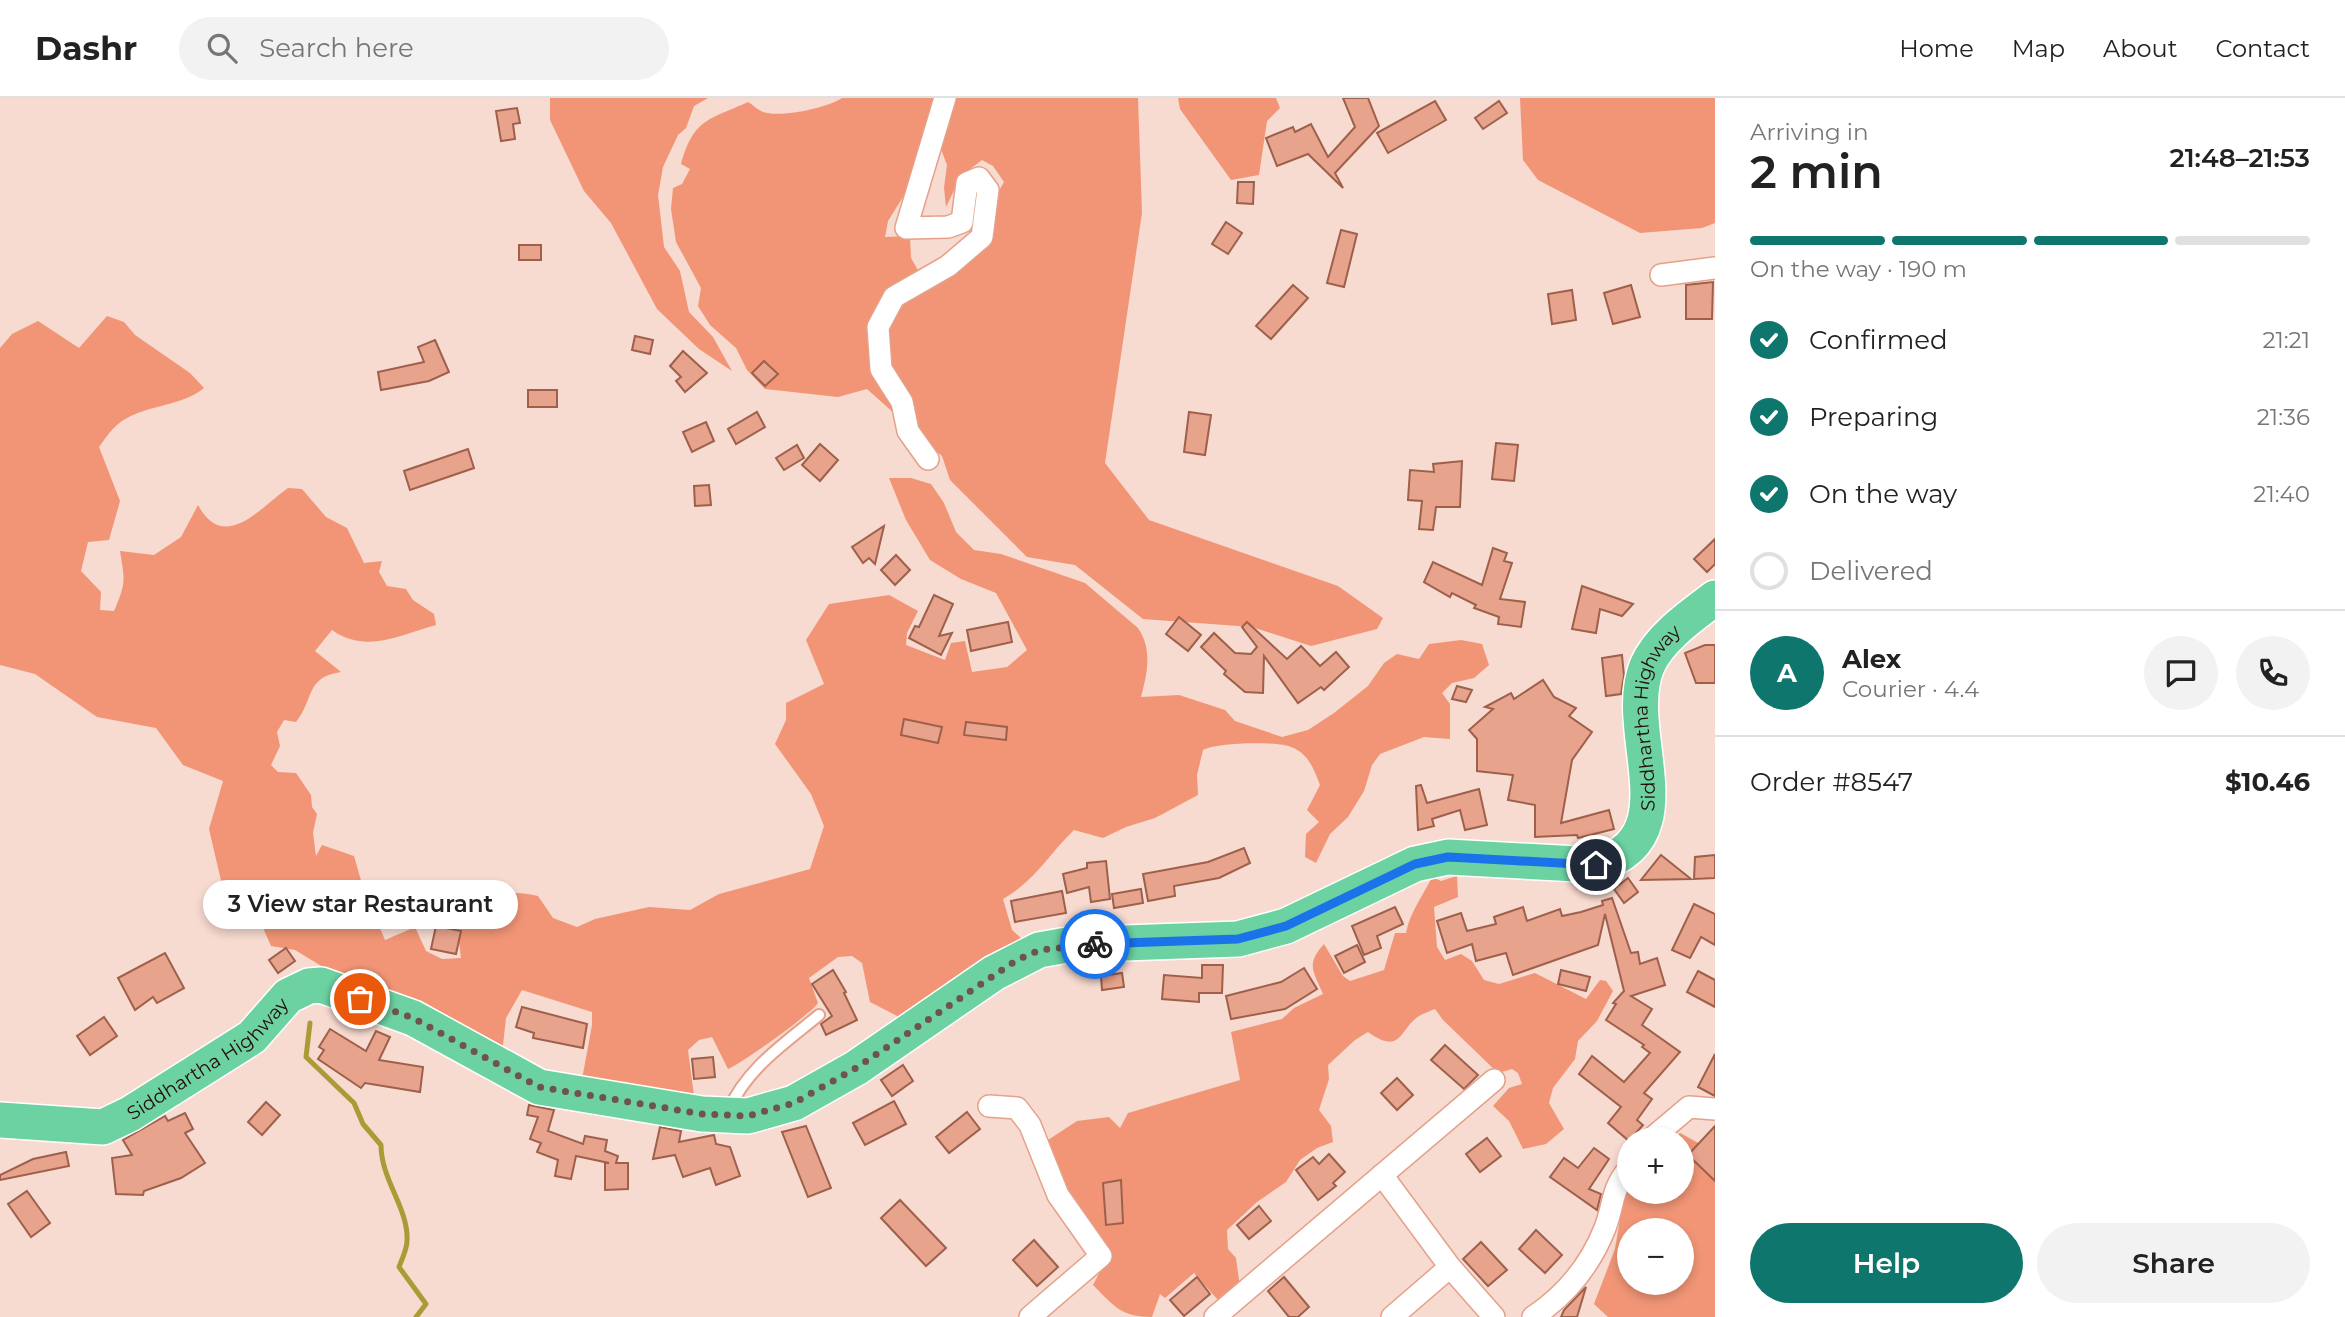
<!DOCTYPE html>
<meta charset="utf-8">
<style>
body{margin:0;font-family:Montserrat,sans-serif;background:#f2f2f2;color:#222;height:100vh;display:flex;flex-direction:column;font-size:26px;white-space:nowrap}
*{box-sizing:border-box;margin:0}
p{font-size:23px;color:#767676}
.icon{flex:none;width:38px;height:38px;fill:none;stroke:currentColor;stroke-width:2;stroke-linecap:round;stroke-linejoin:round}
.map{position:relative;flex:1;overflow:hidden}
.side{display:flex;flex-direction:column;background:#fff;width:630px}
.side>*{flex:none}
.controls{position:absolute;left:1617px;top:1029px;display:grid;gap:14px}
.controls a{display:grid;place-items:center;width:77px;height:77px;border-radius:50%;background:#fff;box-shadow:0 4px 10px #0003;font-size:35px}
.pin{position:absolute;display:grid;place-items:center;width:60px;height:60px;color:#fff;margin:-30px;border:4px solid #fff;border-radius:50%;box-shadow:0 2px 7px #0007}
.courier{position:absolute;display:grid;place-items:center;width:70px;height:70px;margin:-35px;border:5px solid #1a73e8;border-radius:50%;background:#fff;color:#222;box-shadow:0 2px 9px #0007}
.bubble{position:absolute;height:49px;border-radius:24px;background:#fff;box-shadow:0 4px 10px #0003;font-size:23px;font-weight:600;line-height:49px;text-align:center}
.overview em{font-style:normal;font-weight:600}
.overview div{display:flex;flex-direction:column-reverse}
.overview{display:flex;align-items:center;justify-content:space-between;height:119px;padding:0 35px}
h1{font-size:46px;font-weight:600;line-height:52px}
.bar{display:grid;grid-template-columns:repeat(4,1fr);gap:10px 7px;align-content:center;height:84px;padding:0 35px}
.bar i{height:9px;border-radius:5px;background:#e0e0e0}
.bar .active{background:#0f766e}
.bar p{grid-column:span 4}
.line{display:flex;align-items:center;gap:18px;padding:0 35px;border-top:2px solid #e0e0e0}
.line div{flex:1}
.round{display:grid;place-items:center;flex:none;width:74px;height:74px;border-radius:37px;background:#f2f2f2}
ol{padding:0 35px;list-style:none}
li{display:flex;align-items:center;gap:21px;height:77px}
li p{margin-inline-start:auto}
li .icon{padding:7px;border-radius:50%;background:#0f766e;color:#fff;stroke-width:4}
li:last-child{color:#767676}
li i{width:38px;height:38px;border:4px solid #e0e0e0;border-radius:50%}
.cta{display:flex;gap:14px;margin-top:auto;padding:14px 35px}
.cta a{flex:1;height:80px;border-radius:42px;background:#0f766e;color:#fff;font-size:28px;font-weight:600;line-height:80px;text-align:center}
.cta a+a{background:#f2f2f2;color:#222}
header{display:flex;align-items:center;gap:42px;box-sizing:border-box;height:98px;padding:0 35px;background:#fff;border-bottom:2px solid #e0e0e0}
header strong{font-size:33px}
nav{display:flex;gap:38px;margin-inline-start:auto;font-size:24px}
.search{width:490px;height:63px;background:#f2f2f2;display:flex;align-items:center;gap:18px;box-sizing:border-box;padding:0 24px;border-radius:38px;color:#767676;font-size:26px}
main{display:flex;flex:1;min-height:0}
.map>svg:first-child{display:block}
.green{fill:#f19576;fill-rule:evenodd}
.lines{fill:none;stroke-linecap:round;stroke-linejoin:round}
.stream{stroke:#ab9a35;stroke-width:5}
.building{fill:#e7a38c;stroke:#9e604b;stroke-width:2}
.service-casing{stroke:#e5a18a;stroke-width:14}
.minor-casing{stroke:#e5a18a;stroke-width:24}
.trunk-casing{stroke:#fff;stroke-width:38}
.service{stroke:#fff;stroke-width:10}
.minor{stroke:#fff;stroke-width:21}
.trunk{stroke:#6cd2a2;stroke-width:35}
.done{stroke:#6e544c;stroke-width:7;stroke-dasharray:0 12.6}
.route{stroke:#1a73e8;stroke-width:9}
.labels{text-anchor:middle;stroke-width:6;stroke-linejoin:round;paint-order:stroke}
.street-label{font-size:19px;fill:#240c05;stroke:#f7dad0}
</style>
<header>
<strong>Dashr</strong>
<div class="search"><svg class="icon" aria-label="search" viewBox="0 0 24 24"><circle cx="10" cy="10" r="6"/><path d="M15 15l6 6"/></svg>Search here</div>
<nav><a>Home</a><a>Map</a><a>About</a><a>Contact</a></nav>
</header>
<main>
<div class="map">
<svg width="1715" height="1219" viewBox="0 0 1715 1219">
<rect width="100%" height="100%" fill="#f7dad0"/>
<g class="green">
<polygon points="550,0 708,0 694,8 686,30 678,37 663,69 658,97 664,149 680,173 689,214 713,239 732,273 699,251 657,211 611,125 584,93 550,22"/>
<path d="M842 0H937L913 83 888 123 885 139 910 138 911 160 927 188 957 165 1004 84 993 68 982 62 961 78 946 109 944 90 947 67 936 38 949 0H1138L1142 115 1105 365 1149 422 1338 488 1383 520 1377 531 1311 548 1252 529 1143 521 1075 467 1027 459 950 382 942 358 867 291 838 299 765 291 747 272 736 250 710 227 698 208 701 190 676 144 671 111 673 90 682 86 690 71 681 66C694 20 709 22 748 4 753 7 758 12 763 14 780 20 827 10 842 0Z"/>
<polygon points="1178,0 1276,0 1280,10 1267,23 1259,77 1231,82 1180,11"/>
<polygon points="1520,0 1715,0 1715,125 1702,130 1640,135 1538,82 1523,62"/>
<path d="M107 218 124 224 135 237 190 275 204 290C180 310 141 306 117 327 110 333 104 342 99 349L120 403 109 442 88 444 81 473 101 494 100 512 114 513C126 485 125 483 120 453L154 457 181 439 198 407C224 455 259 411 288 390L302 391 326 419 347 430 364 465 382 463 379 474 387 488 406 491 413 502 434 516 436 527C400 537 366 556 332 532L315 553 341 574C305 579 314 602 296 624L284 622 277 634 280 648 271 667 278 674 296 675 311 697 312 709 317 716 313 735 316 758 322 747 354 758 364 793 385 842 415 829 426 853 442 861 461 860 454 803C483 797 507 791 538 798L553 820 577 829 595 821 649 809 690 812 719 796 810 771 824 728 811 696 775 646 786 622V605L824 586 806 542 829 506 889 497 918 513 907 535 906 547 945 562 951 545 965 543 972 574 1007 569 1027 552 996 495 961 481 930 462 906 422 889 380H911L931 386 944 405 956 434 974 452 1001 456 1085 485 1138 530C1153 552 1147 576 1141 599L1179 597 1225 612 1235 623 1282 639 1308 632 1334 615 1368 588 1384 565 1397 556 1419 561 1429 546 1461 542 1482 546 1489 567 1474 580 1452 585 1442 595 1450 606V641L1424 639 1380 656 1372 667 1364 693 1348 719 1330 736 1316 765 1305 759 1306 736 1319 724 1307 712 1320 687C1314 671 1308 655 1291 649 1277 643 1217 644 1203 652L1197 677 1198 697 1155 720 1126 729 1103 740 1074 732C1047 758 1037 781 1003 801L1012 832 1030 848 907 923 870 904 862 865 852 858 838 859 809 880 818 905C810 917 742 965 728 971L712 939 699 942 688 952 694 998 581 987 592 927V914L522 892 506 920 502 956 356 889 295 852 271 848 260 823 223 791 209 731 223 683 183 667 156 630 97 619 35 576 0 567V250L12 236 38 223 79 250Z"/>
<path d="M1457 778 1458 799 1434 809 1437 849 1445 862 1461 856 1472 863 1484 882 1499 886 1535 875 1586 901 1600 882 1606 883 1613 893 1597 923 1578 943 1575 961 1553 990 1549 1005 1564 1031 1546 1046 1523 1051 1509 1023 1493 1008 1509 990 1522 986 1518 975 1512 971 1498 975 1443 922 1435 911C1430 913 1424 915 1419 918 1399 931 1402 958 1368 934L1355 942 1328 967 1329 981 1319 1012 1331 1028 1333 1044 1317 1050 1300 1062 1286 1084 1257 1104 1227 1132 1228 1151 1236 1160 1240 1190 1218 1202 1194 1175 1165 1200 1160 1196 1152 1219C1121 1219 1114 1208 1093 1187L1107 1160 1053 1073 1048 1042 1077 1023 1109 1019 1120 1030 1128 1015 1240 982 1231 934 1282 921 1294 910 1323 896C1314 874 1305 867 1324 846L1343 878 1350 883 1384 872 1395 835H1406C1410 814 1423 798 1432 779L1441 783Z"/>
<path d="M1680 1035 1715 1054V1219H1608L1594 1206 1615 1151 1625 1091 1629 1086V1094H1682V1041H1673ZM1629 1132H1682V1185H1629Z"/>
</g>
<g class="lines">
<path class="stream" d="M310 925 306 959 354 1005 363 1026 381 1047C381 1082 409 1111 407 1143 407 1151 402 1161 399 1169L426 1206 416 1219"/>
</g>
<g class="building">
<polygon points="1343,0 1368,0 1379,28 1335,75 1343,90 1308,56 1277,68 1266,40 1293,29 1295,34 1311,26 1328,59 1355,29"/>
<polygon points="1435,3 1446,22 1388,55 1377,35"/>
<polygon points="1499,3 1507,15 1483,31 1475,20"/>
<polygon points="517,10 520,25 513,26 515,41 501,43 496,13"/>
<polygon points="1238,84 1254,84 1253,106 1237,105"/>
<polygon points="1226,124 1242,135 1228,156 1212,146"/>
<polygon points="1341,132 1357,136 1344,189 1327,185"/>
<rect x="519" y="147" width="22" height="15"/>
<polygon points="1713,184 1712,221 1686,221 1686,187"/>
<polygon points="1293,187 1308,200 1271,241 1256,228"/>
<polygon points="1631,187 1640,219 1613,226 1604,195"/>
<polygon points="1572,192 1576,222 1552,226 1548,196"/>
<polygon points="635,238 653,242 650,256 632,252"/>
<polygon points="435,242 449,274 429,283 381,292 378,274 424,264 418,249"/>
<polygon points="683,253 707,275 685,294 676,283 681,279 670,268"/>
<polygon points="764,263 778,276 765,288 752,275"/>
<rect x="528" y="292" width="29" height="17"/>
<polygon points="757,314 765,329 736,346 728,331"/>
<polygon points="1189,314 1211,317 1205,357 1184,354"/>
<polygon points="706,324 714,343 692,354 683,334"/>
<polygon points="1496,345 1518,347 1514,383 1492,381"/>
<polygon points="820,346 838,362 820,383 802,367"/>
<polygon points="797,347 804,360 784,372 776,360"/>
<polygon points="468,351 474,370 410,392 404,373"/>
<polygon points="1462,363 1460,409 1436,409 1433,432 1419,431 1422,403 1408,402 1410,372 1434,374 1433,366"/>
<polygon points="709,387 711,407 695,408 694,388"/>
<polygon points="884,428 875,466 869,460 863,465 852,449"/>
<polygon points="1715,441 1715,466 1707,474 1694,461"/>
<polygon points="1493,450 1507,455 1504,463 1512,465 1500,501 1525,504 1521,529 1498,526 1499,519 1474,510 1476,507 1452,495 1450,499 1424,484 1433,464 1482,487"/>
<polygon points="896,457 910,472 895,487 881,472"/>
<polygon points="1582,488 1633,506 1622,518 1600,511 1596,535 1572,531"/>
<polygon points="934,497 953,506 939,538 952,535 941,557 909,540 915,528 919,529"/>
<polygon points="1179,519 1201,537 1188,553 1166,536"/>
<polygon points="1008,524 1012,544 971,553 967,532"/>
<polygon points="1247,524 1287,561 1301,548 1320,568 1336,554 1349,569 1324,592 1321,589 1298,605 1264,558 1263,595 1245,594 1224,576 1226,573 1201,549 1214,535 1235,555 1251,556 1257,549 1242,529"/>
<polygon points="1705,547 1715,547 1715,585 1696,585 1685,555"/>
<polygon points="1622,557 1624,578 1621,596 1606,598 1602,560"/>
<polygon points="1543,582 1554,599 1576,610 1569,618 1592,634 1572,662 1561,725 1609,712 1614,731 1578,740 1577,737 1535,739 1535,707 1508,702 1513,677 1477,673 1477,641 1469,632 1493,611 1485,609 1511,595 1514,601"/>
<polygon points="1457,588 1472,592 1466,604 1452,601"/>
<polygon points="904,621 942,629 938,645 901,637"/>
<polygon points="966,624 1007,629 1006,642 964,637"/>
<polygon points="1421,687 1427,705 1479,691 1487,727 1465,732 1460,712 1432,721 1434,728 1418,732 1416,688"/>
<polygon points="1244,750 1250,765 1219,780 1174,788 1175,798 1148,803 1143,776 1208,764"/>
<polygon points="1661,757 1691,781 1641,782"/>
<polygon points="1715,757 1715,780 1694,781 1695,759"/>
<polygon points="1106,763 1110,801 1091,804 1089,789 1067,795 1063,776 1087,770 1087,765"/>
<polygon points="1628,780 1638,794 1624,805 1614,791"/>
<polygon points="1141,791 1143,805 1114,810 1112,796"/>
<polygon points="1062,793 1066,815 1015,824 1011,803"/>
<polygon points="1612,800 1631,855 1638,854 1640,866 1657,860 1665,887 1631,898 1652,911 1642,927 1680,954 1644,995 1652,1001 1637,1022 1643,1027 1629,1043 1608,1025 1621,1009 1579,976 1592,958 1624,984 1650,955 1642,949 1644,947 1606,922 1616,906 1613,905 1624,893 1605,816 1598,847 1513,877 1506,855 1476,863 1472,846 1447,855 1437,823 1461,815 1467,833 1496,826 1494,819 1523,809 1527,823 1560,811 1562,818 1581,814 1603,807 1602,803"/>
<polygon points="1694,806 1715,816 1715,847 1701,839 1690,860 1672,852"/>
<polygon points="1395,809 1403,826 1377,838 1381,850 1364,857 1352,828"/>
<polygon points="436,828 461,833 456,856 431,851"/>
<polygon points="1357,847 1365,864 1344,875 1335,858"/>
<polygon points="286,850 295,863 278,875 269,862"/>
<polygon points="165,855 184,890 157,905 153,899 135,912 118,880"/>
<polygon points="1202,867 1223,867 1222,895 1199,895 1199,904 1162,901 1164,877 1202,880"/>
<polygon points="1304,870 1317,891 1285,911 1231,921 1226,898 1281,884"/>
<polygon points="833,872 846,894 844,895 857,922 826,937 821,926 832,918 812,886"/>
<polygon points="1561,872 1590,879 1586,893 1558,886"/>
<polygon points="1698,873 1715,882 1715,909 1687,894"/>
<polygon points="1122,875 1124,889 1102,892 1101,878"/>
<polygon points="522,909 587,926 583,950 533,940 534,935 516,929"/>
<polygon points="104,919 117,938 90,957 77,938"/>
<polygon points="330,931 366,953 376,933 390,939 379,962 423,969 420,994 365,985 361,990 318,961 324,952 319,949"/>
<polygon points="1445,947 1478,977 1464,991 1431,962"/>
<polygon points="1715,956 1715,998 1698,989"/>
<polygon points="713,959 715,979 694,981 692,961"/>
<polygon points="903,967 913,983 892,998 881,982"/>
<polygon points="1397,980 1413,997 1397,1012 1381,995"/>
<polygon points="894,1003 906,1026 865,1047 853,1025"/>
<polygon points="266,1004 280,1017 262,1037 248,1024"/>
<polygon points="529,1007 554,1012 548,1033 583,1046 585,1038 607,1042 605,1053 618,1058 616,1065 628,1065 628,1091 605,1092 605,1065 609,1065 576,1058 571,1081 555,1078 558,1062 537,1054 541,1045 530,1041 538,1019 527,1017"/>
<polygon points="967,1014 980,1031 949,1055 936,1039"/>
<polygon points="185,1015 193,1031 185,1035 205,1065 181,1080 144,1093 143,1097 116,1096 112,1060 132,1057 123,1042 165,1018 168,1023"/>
<polygon points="806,1028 831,1090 808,1099 782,1034"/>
<polygon points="1715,1028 1715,1083 1688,1057"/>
<polygon points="660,1029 681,1033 679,1044 714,1037 716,1046 730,1049 740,1078 716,1087 710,1070 683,1079 675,1057 653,1061"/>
<polygon points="1487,1040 1501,1058 1480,1074 1466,1056"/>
<polygon points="1594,1050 1609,1061 1589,1091 1601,1096 1597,1112 1550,1079 1564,1060 1578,1070"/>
<polygon points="66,1054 69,1068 0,1082 0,1077 33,1061"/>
<polygon points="1329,1056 1345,1074 1333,1085 1336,1088 1318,1102 1296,1072 1313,1059 1319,1066"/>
<polygon points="1121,1082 1123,1125 1106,1127 1103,1085"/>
<polygon points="27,1093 50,1125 31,1139 8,1106"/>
<polygon points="900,1102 946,1150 926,1168 881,1120"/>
<polygon points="1259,1108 1271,1123 1249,1141 1237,1127"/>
<polygon points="1536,1132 1562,1157 1545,1175 1519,1151"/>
<polygon points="1034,1142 1058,1169 1037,1188 1013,1162"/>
<polygon points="1481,1144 1507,1172 1488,1188 1463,1161"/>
<polygon points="1197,1179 1210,1196 1184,1218 1170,1202"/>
<polygon points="1284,1179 1309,1209 1298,1219 1289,1219 1268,1193"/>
<polygon points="1586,1189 1577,1219 1561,1219 1564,1212"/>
</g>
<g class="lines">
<g class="service-casing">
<path id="service" d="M728 1013C747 970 784 946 819 917"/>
</g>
<g class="minor-casing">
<g id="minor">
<polyline points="1661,177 1715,170"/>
<polyline points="928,361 908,333 902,304 881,271 878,229 894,199 948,168 982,139 988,92 979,80 967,85 962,124 948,129 906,130 945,0"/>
<polyline points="989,1008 1017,1010 1030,1027 1058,1097 1101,1158 1030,1219"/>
<polyline points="1651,1041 1689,1009 1715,1011"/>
<polyline points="1382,1077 1450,1169 1494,1219"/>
<polyline points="1215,1219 1494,982"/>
<polyline points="1392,1219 1450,1169"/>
<path d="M1533 1219C1566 1197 1590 1168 1605 1130 1615 1104 1610 1094 1629 1070"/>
</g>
</g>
<g class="trunk-casing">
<g id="trunk">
<path id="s1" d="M0 1022 103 1029 130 1016 252 939 288 898 309 888 321 887 413 920 539 989 702 1016 748 1018 794 1005 856 970 994 875 1039 852 1067 847 1238 841 1286 828 1415 766 1448 759 1596 767C1692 740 1620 634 1647 568 1659 540 1691 518 1715 500"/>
</g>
</g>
<use href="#service" class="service"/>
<use href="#minor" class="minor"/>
<use href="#trunk" class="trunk"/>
</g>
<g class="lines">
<polyline class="done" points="360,901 413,920 539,989 702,1016 748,1018 794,1005 856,970 1017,862 1040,852 1095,846"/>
<polyline class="route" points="1095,846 1238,841 1286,828 1415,766 1448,759 1596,767"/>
</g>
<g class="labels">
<g class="street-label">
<text dy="7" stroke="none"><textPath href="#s1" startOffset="1908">Siddhartha Highway</textPath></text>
<text dy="7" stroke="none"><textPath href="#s1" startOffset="229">Siddhartha Highway</textPath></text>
</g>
</g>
</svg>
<div class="controls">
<a>+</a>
<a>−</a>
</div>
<div class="pin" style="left:360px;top:901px;background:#ea580c"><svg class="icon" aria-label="bag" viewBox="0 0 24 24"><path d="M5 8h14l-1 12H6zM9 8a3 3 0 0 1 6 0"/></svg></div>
<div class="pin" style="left:1596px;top:767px;background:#1f2937"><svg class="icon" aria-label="home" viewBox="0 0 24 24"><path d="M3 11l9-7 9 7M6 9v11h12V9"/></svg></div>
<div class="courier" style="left:1095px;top:846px"><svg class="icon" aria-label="bike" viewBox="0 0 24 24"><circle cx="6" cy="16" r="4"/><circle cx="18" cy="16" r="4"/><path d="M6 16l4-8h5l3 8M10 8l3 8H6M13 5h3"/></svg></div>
<div class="bubble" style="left:203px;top:782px;width:315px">3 View star Restaurant</div>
</div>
<section class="side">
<div class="overview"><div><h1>2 min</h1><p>Arriving in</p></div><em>21:48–21:53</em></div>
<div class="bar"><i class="active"></i><i class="active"></i><i class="active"></i><i></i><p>On the way · 190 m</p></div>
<ol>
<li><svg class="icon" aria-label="check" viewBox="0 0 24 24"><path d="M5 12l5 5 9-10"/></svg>Confirmed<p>21:21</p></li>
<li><svg class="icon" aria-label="check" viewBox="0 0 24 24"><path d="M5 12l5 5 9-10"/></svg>Preparing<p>21:36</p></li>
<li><svg class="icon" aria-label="check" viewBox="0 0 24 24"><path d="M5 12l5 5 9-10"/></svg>On the way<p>21:40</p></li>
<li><i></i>Delivered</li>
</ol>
<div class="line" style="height:126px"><b class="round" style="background:#0f766e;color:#fff">A</b><div><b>Alex</b><p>Courier · 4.4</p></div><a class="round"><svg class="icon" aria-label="chat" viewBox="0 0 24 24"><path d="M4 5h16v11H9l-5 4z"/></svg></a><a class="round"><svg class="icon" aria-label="phone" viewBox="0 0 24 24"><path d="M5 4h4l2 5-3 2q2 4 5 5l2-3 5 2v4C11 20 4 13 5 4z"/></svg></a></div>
<div class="line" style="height:91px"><div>Order #8547</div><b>$10.46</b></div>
<div class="cta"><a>Help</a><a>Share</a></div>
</section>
</main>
